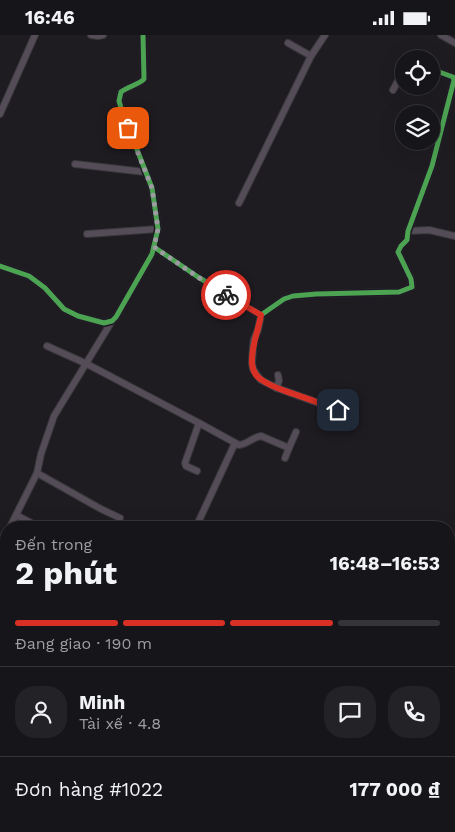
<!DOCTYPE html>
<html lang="vi">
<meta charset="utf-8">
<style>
body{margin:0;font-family:"Work Sans",sans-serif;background:#232226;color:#f1f3f6;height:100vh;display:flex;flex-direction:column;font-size:19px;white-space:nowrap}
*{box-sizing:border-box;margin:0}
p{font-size:16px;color:#9e9fa2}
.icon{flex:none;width:28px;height:28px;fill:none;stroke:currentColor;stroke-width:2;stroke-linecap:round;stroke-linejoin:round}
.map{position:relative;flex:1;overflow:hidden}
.details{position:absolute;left:0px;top:486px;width:455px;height:311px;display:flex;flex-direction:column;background:#161519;border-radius:20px 20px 0 0;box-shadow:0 5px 20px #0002,0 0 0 1px #353438}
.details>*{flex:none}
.fabs{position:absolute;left:395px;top:15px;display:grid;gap:10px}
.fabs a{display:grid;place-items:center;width:45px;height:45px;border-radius:50%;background:#161519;box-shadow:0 5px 20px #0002,0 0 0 1px #353438;font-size:25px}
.pin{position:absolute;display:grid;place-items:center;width:42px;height:42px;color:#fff;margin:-21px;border-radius:10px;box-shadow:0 2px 8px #0006}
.courier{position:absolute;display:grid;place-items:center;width:50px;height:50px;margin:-25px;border:4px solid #d93025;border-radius:50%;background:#fff;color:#222;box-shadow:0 1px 6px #0007}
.headline em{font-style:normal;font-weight:700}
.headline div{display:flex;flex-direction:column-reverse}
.headline{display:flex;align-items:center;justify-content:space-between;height:85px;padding:0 15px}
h1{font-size:32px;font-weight:700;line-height:38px}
.bar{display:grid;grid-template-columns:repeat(4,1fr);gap:8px 5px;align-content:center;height:60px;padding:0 15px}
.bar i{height:6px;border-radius:4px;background:#353438}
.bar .selected{background:#d93025}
.bar p{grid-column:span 4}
.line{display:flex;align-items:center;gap:12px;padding:0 15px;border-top:1px solid #353438}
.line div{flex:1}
.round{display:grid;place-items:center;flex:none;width:52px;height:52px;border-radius:20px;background:#232226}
.status{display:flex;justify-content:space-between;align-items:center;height:35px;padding:0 25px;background:#161519;direction:ltr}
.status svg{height:14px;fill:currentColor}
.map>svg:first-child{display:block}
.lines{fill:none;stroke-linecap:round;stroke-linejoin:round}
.street-casing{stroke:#39383c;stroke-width:8}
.street{stroke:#544c56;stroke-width:6}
.cycleway-casing{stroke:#1e1924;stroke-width:8}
.cycleway{stroke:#4ca352;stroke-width:5}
.done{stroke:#9d9ba1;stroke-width:5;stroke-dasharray:0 9}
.route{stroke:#d93025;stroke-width:6}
</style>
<div class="status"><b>16:46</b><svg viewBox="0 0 49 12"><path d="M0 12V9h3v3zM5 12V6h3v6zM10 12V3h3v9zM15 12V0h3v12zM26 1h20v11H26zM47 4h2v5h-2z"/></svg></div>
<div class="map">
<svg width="455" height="797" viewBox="0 0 455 797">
<rect width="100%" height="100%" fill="#1e1c21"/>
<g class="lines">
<g class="street-casing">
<g id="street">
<polyline points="91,0 98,1 103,0"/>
<polyline points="441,0 455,8"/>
<polyline points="288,8 311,21"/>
<polyline points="393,55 404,35"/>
<polyline points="0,79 35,0"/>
<polyline points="75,129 145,137"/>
<polyline points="239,168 311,21 325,0"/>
<polyline points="408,196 429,195 455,201"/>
<polyline points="87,199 158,194"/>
<polyline points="154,212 198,242 261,280 284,264 293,261 316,259 399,257 412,252 411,244 398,217 401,211 407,205 408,196 432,131 454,45 453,42 431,34"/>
<path d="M0 231 29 241 45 253 64 274 78 281 104 288 112 286 116 282 152 219 158 194 152 153 122 76 119 66 121 57C127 52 140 49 144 44L143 0"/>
<polyline points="261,280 258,295 254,304 253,311 252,328 253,334 257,340 261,345 277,353 338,375"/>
<polyline points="47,311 87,329 199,388 185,428 186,431 197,436"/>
<polyline points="276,353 279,346 278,340"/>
<path d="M199 388 239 410C248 409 253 402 261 401L289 413 296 397"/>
<polyline points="285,423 289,413"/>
<polyline points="37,438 101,474 120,483"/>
<polyline points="16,480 39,492"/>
<polyline points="10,492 37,438 41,419 54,381 112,286"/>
<polyline points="196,492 235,408"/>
<polyline points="0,515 6,501"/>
<polyline points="0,543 6,545"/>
<polyline points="449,559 450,559 455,528"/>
<polyline points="88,791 89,797"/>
</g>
</g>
<use href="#street" class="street"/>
<g class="cycleway-casing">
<g id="cycleway">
<polyline points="154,212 198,242 261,280 284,264 293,261 316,259 399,257 412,252 411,244 398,217 401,211 407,205 408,196 432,131 454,45 453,42 431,34"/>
<path d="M0 231 29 241 45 253 64 274 78 281 104 288 112 286 116 282 152 219 158 194 152 153 122 76 119 66 121 57C127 52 140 49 144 44L143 0"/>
</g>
</g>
<use href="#cycleway" class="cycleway"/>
</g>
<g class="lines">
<polyline class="done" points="128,93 152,153 158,194 154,212 198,242 226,260"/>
<path class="route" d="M226 260 261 280C258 298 251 310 252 329 253 336 256 342 262 345 271 352 283 355 294 359 308 364 323 369 338 375"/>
</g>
</svg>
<div class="fabs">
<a><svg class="icon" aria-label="locate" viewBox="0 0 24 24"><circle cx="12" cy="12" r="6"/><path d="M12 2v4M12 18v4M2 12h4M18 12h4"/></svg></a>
<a><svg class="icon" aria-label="layers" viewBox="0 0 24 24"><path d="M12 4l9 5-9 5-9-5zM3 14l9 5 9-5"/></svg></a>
</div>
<div class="pin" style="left:128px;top:93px;background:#ea580c"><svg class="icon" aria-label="bag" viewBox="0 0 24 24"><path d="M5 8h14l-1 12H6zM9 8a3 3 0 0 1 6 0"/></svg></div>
<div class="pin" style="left:338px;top:375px;background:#1f2937"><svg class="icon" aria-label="home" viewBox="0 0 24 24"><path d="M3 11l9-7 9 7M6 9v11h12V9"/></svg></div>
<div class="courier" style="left:226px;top:260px"><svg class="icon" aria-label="bike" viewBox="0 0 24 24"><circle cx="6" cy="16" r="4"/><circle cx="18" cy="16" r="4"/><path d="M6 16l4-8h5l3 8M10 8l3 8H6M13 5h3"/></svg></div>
<section class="details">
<div class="headline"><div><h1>2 phút</h1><p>Đến trong</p></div><em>16:48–16:53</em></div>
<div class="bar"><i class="selected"></i><i class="selected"></i><i class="selected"></i><i></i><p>Đang giao · 190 m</p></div>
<div class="line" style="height:90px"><a class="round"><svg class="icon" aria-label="person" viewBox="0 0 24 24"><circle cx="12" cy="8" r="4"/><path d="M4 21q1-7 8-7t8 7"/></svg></a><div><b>Minh</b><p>Tài xế · 4.8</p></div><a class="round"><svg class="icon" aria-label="chat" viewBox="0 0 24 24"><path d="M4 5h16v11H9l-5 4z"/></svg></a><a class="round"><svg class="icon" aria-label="phone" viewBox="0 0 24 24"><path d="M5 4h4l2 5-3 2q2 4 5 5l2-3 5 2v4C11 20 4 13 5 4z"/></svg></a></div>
<div class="line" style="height:65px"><div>Đơn hàng #1022</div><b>177 000 ₫</b></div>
</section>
</div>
